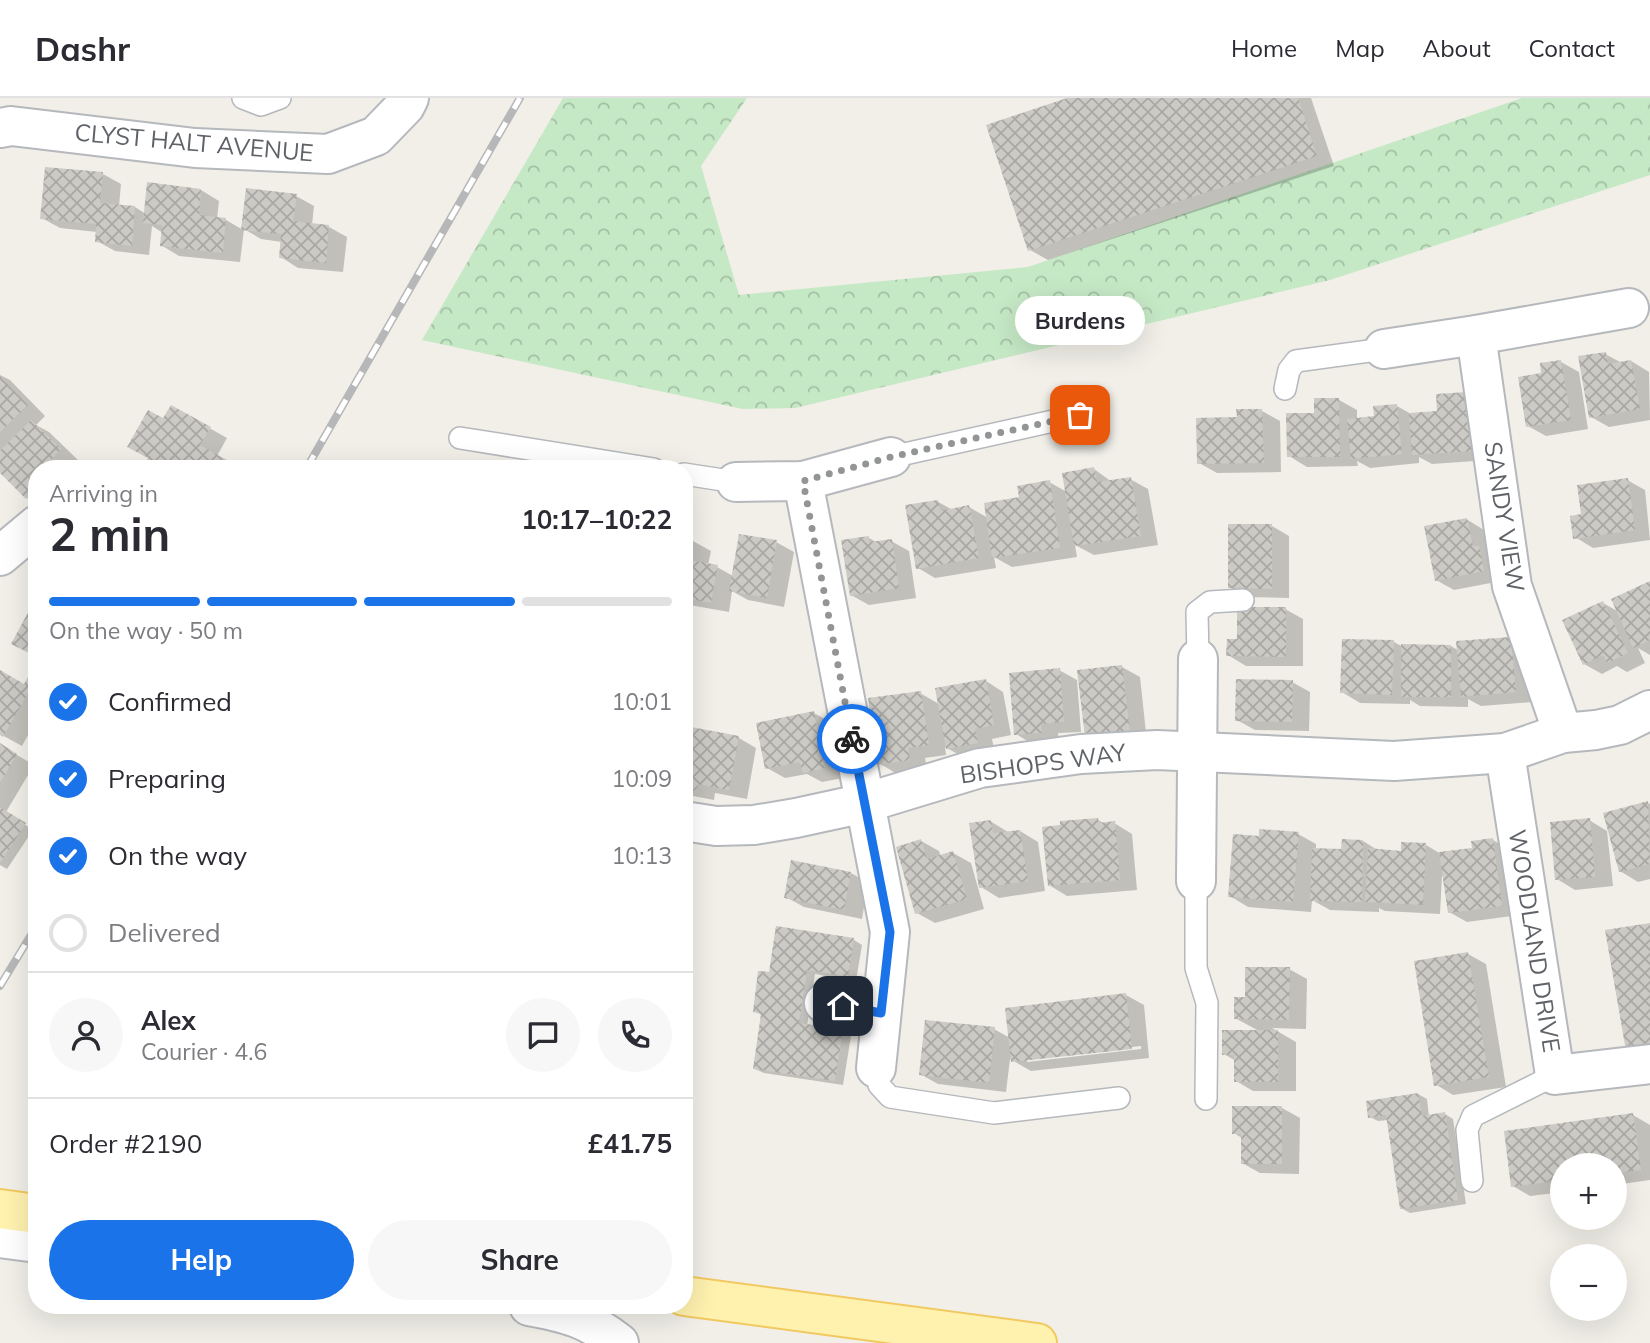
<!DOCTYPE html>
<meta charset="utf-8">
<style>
body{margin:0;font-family:Mulish,sans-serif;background:#f7f7f7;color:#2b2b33;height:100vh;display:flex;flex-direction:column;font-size:26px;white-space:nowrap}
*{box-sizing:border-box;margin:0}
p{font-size:23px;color:#7c7c81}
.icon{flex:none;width:38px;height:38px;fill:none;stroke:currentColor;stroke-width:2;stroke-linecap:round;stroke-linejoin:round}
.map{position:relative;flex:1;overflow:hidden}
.drawer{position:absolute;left:28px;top:362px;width:665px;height:854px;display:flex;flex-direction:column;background:#fff;border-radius:28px;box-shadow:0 7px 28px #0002}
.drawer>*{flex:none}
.buttons{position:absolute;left:1550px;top:1055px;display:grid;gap:14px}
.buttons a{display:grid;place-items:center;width:77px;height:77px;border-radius:50%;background:#fff;box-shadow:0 7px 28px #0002;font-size:35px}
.pin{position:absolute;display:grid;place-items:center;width:60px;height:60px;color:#fff;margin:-30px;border-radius:14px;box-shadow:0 4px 10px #0006}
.courier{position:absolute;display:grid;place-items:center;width:70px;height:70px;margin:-35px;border:5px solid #1a73e8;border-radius:50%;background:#fff;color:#222;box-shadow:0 2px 9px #0007}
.bubble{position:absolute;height:49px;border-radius:24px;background:#fff;box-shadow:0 7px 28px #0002;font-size:23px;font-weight:700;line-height:49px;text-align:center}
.headline em{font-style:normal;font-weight:700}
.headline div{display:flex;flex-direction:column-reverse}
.headline{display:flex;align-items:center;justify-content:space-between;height:119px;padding:0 21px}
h1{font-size:46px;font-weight:700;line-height:52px}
.bar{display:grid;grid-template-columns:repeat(4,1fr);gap:10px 7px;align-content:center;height:84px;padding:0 21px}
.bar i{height:9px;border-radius:5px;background:#e1e1e2}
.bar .selected{background:#1a73e8}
.bar p{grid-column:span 4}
.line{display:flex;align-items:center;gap:18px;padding:0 21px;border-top:2px solid #e1e1e2}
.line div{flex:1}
.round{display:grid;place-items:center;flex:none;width:74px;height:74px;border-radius:37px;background:#f7f7f7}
ol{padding:0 21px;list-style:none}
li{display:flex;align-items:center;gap:21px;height:77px}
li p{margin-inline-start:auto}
li .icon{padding:7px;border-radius:50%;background:#1a73e8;color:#fff;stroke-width:4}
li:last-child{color:#7c7c81}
li i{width:38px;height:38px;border:4px solid #e1e1e2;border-radius:50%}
.action{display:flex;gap:14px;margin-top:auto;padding:14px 21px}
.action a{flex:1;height:80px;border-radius:42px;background:#1a73e8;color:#fff;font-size:28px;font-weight:700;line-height:80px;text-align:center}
.action a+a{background:#f7f7f7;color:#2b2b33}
header{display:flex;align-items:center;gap:42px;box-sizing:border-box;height:98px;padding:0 35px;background:#fff;border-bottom:2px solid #e1e1e2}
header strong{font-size:33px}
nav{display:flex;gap:38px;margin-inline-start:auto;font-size:24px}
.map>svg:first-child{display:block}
.forest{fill:url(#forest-crowns)}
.shadow{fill:#0003;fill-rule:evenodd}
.building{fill:url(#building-cross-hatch)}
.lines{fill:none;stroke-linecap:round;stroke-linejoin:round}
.lane-casing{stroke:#b5b8bc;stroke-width:24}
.street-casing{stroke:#b5b8bc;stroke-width:42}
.primary-casing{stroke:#f2c960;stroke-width:42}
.lane{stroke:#fff;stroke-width:21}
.street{stroke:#fff;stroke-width:38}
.primary{stroke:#fff2af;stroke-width:38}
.rail-casing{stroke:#b6b7b8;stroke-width:8}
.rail{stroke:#fff;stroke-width:5;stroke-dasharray:16;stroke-linecap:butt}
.done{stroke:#929495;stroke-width:7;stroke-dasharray:0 12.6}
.route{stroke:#1a73e8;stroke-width:9}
.labels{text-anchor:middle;stroke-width:5;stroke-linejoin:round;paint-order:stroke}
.street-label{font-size:24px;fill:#5f6368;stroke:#fff}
</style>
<header>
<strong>Dashr</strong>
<nav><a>Home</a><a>Map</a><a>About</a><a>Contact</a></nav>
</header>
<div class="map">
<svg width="1650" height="1245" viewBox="0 0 1650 1245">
<defs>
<pattern id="forest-crowns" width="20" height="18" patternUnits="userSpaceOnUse" patternTransform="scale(1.75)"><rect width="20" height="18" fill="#c5e8c5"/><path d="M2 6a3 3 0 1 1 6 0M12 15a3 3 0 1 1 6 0" fill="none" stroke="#a3c0a4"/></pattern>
<pattern id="building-cross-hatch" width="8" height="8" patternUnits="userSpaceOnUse" patternTransform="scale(1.75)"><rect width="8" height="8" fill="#cccac5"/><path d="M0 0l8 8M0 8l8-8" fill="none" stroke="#a9a8a4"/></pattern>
</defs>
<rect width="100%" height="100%" fill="#f1efe8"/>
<polygon class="forest" points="563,0 747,0 701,68 739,197 1028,169 1522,0 1650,0 1650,77 1330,182 795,310 743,311 422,242"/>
<g class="shadow">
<polygon points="1073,0 1311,0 1334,68 1048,162 1030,152"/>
<polygon points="103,76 121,86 119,108 135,109 146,116 201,92 219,103 217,121 226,122 243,132 296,98 314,108 312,127 329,129 347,139 343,174 298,170 281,159 282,144 261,141 244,131 240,164 179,158 161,147 163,135 152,128 149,157 115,153 97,143 97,134 60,130 42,120"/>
<polygon points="1605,256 1622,265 1631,263 1649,274 1650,322 1609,329 1591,319"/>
<polygon points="1561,264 1579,274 1588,331 1546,338 1528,328"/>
<polygon points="0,277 10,282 45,318 36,327 49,334 78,362 69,371 37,371 37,405 27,400 0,373"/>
<polygon points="1467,296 1489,362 1432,366 1419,359 1419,365 1370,370 1357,363 1358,368 1307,369 1289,358 1316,316 1339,302 1357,312 1357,322 1376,320 1397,308 1411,316 1439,314"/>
<polygon points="172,309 227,340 217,358 239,371 153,371"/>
<polygon points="1262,313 1280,323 1281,374 1217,375 1199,365 1239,320"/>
<polygon points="1094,371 1112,384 1130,381 1148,391 1158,447 1094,457 1075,447 1077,459 1012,469 994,459 996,470 935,480 918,470 938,404 953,412 969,409 988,420 1049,384 1067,394"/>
<polygon points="1627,382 1645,392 1650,442 1593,450 1575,439 1583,418"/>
<polygon points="1466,421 1484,432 1489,456 1501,483 1454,492 1436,482"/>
<polygon points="1272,428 1289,438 1289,500 1247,499 1229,489"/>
<polygon points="869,440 878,445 891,443 909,453 916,500 869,507 851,497"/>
<polygon points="684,441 693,443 711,453 708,467 717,469 733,478 776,444 794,454 784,509 748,502 732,493 729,514 684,506"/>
<polygon points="1650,485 1650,557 1638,550 1645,565 1627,574 1617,568 1602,576 1584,566 1603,505 1619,514"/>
<polygon points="1285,511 1303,521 1303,568 1246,568 1228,557 1238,543"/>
<polygon points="1511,540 1533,604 1481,608 1468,601 1468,609 1420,608 1410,602 1410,606 1360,605 1342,594 1394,544 1403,549 1451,548 1459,553"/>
<polygon points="1122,569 1140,579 1147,644 1104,648"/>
<polygon points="37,570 37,621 22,648 0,636 0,574 25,588"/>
<polygon points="1059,572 1077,582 1081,634 1058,635 1059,644 1034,647 1016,636"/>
<polygon points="986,583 1003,594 1011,637 992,641 995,655 965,660 945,649 946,657 925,660 927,671 897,676 879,665 920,595 939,606"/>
<polygon points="1292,584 1310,594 1309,633 1255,632 1237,622"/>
<polygon points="814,615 832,625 843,680 822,684 807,676 785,680 767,670"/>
<polygon points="687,630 739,640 756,650 747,701 715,695 714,702 693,698 684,693 684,637"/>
<polygon points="0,647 34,667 6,714 33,732 7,771 0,767"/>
<polygon points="1648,705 1650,706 1650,781 1638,784 1620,773"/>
<polygon points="1098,722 1105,726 1114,725 1132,736 1137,792 1067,798 1049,787"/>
<polygon points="1589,722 1607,733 1613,788 1575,792 1557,781"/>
<polygon points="990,723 1008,734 1020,733 1038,744 1045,793 999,800 981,789"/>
<polygon points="1298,736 1316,746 1316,752 1343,753 1363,743 1379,753 1402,755 1426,747 1441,756 1474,752 1493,742 1511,753 1519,817 1467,824 1449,814 1444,778 1442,778 1440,816 1385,813 1379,810 1379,814 1330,812 1312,802 1311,814 1248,809 1230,798 1260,740"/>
<polygon points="921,743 939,753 941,759 953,755 971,765 984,811 935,825 917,815"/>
<polygon points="684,759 691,763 686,808 684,807"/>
<polygon points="851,775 868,785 862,821 804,809 786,799"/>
<polygon points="854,842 862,847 856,883 815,876 807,928 842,933 851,938 843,987 764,975 755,971 763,918 755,913 771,876"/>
<polygon points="1468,856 1486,866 1506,989 1453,997 1435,986"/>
<polygon points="1289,871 1307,881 1306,931 1272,930 1296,944 1296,993 1253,993 1236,983 1236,963 1224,956 1259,933 1235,920 1247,901"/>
<path d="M1126 897 1144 907 1149 960 1031 973 1010 961 1006 994 938 986 920 976 994 931 1010 940ZM1141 948V951L1027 964V960Z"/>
<polygon points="1418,996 1427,1001 1429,1019 1445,1016 1453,1021 1466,1106 1410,1115 1401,1110 1388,1022 1378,1023 1370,1019"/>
<polygon points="1282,1010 1300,1020 1299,1076 1260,1075 1242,1065 1242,1040 1234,1035"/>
<polygon points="1633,1017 1650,1027 1650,1082 1615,1087 1615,1068 1563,1068 1563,1094 1530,1098 1513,1088"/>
</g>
<g class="building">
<polygon points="1067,0 1298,0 1317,58 1028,153 986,27"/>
<polygon points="45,69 103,74 100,105 135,108 132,148 95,144 96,126 40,121"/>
<polygon points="147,84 201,91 199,117 226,120 223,155 160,148 162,127 143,125"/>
<polygon points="246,90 297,96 293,123 329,127 326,165 279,160 281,136 241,132"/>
<polygon points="1606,254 1608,266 1631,262 1640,311 1589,320 1578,258"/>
<polygon points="1561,262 1571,322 1526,329 1518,279 1541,275 1540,265"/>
<polygon points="0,278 28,307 0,334"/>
<polygon points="1467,294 1472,353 1412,357 1409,315 1437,313 1436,296"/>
<polygon points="1314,300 1339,300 1340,359 1287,359 1286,315 1314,315"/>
<polygon points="1397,306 1402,356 1351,361 1347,321 1374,318 1373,308"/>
<polygon points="171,307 211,329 200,347 232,365 229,371 178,371 174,369 173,371 150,371 144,368 148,360 127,349 148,312 163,320"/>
<polygon points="1236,311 1262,311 1264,365 1197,366 1196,320 1237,319"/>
<polygon points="31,322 61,351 42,371 37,371 37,391 26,401 0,375 0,353"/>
<polygon points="1094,369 1097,384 1131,379 1141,438 1074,448 1062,375"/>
<polygon points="1628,380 1635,432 1573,441 1570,418 1581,416 1577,387"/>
<polygon points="1050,382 1060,450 992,460 984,405 1019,399 1017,388"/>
<polygon points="938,402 940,413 969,407 979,460 916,471 905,407"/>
<polygon points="1467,420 1473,448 1479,448 1484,473 1435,483 1424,428"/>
<polygon points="1228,426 1272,426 1272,491 1228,490"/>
<polygon points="739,436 777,442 767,500 729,493"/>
<polygon points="869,438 869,444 892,441 899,490 850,498 841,442"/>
<polygon points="684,440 693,441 690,462 718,467 711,505 684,500"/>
<polygon points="37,451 37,470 29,465"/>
<polygon points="1650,483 1650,542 1633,550 1611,501"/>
<polygon points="37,498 37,559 11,546"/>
<polygon points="1603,503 1628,555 1607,565 1603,557 1583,567 1562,522"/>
<polygon points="1237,509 1286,509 1286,559 1226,558 1227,541 1237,541"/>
<polygon points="1511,539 1516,594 1461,599 1456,543"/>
<polygon points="1342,541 1394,542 1392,597 1340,595"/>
<polygon points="1401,546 1451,547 1451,599 1401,599"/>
<polygon points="35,567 37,568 37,600 28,595 3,639 0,637 0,572 24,586"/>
<polygon points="1122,567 1130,634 1085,639 1077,572"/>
<polygon points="1060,570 1064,624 1041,626 1042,635 1014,637 1009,575"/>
<polygon points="986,581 994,627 975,631 978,645 946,651 935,590"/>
<polygon points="1236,581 1293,582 1292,624 1235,623"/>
<polygon points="921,593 929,647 908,650 910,662 877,667 868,600"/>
<polygon points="814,613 825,670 803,675 800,664 765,671 756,625"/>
<polygon points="686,628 739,638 729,692 698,686 696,693 684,691"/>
<polygon points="0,645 17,656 0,685"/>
<polygon points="1648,703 1650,766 1619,774 1603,715"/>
<polygon points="0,709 26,725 0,765"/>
<polygon points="1098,720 1099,725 1115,723 1120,782 1048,788 1042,729 1060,727 1060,723"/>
<polygon points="1590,720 1595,779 1555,782 1550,724"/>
<polygon points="991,722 993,735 1020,732 1028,783 979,790 969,725"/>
<polygon points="1259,731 1299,734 1293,804 1228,799 1233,736 1259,738"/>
<polygon points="1493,740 1502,808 1448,815 1439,754 1472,750 1471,743"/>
<polygon points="921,741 927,761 953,753 967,801 915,816 896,749"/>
<polygon points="1342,741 1363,742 1362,804 1310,803 1312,750 1341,751"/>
<polygon points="1401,744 1426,745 1423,807 1365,804 1368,750 1401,753"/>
<polygon points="791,762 851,774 844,812 784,800"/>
<polygon points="1650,825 1650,949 1626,953 1605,832"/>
<polygon points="776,828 854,840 848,879 807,872 799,925 843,931 835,983 753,971 761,916 753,914 758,873 769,874"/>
<polygon points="1468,854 1489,979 1434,988 1414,863"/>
<polygon points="1245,869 1290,869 1289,922 1234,921 1234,899 1245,899"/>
<polygon points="1126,895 1132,951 1011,964 1005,910"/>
<polygon points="925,922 995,929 989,985 919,977"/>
<polygon points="1222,932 1278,932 1278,984 1234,984 1234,957 1222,957"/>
<polygon points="1418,995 1422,1018 1445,1014 1458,1102 1400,1111 1386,1017 1368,1020 1366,1003"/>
<polygon points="1232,1008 1282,1008 1282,1066 1241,1066 1241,1036 1232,1036"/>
<polygon points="1633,1015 1641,1072 1615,1075 1615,1068 1563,1068 1563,1082 1511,1089 1504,1033"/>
</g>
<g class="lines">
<g class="lane-casing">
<g id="lane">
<polyline points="243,0 261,7 280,0"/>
<polyline points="1285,291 1289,272 1296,263 1384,251"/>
<polyline points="460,340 654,371"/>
<polyline points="891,359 1080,317"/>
<polyline points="684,376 736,384"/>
<polyline points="1198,561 1197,514 1210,504 1243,502"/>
<polyline points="1196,783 1196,870 1207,905 1206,1001"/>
<polyline points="876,970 879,987 890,999 994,1015 1119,1000"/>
<polyline points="1472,1083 1467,1032 1473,1018 1555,977"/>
</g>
</g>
<g class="street-casing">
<g id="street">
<polyline points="0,30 11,28 195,50 328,56 376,38 405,8 409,0"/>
<polyline points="1476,237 1512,488 1563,635"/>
<polyline points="1384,251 1476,237 1629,210"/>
<polyline points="803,383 890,834 876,970"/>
<polyline points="736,384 803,383 891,359"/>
<polyline points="0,458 37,427"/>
<polyline points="1505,655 1555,977 1650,966"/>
<polyline points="684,723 716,728 754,727 796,720 865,705 980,670 1081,656 1157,652 1394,663 1505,655 1563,635 1596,632 1620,627 1650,612"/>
<polyline points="1196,783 1198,561"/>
<polyline points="824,905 881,914"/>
<polyline points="0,1140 37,1145"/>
<path d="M529 1208C567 1215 587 1220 619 1245"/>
</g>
</g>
<g class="primary-casing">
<g id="primary">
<polyline points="0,1111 37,1116"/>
<polyline points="684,1198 1037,1245"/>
</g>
</g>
<use href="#lane" class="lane"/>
<use href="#street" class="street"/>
<use href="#primary" class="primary"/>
<g class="rail-casing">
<g id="rail">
<polyline points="306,371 520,0"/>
<polyline points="0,888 37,827"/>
</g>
</g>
<use href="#rail" class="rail"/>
</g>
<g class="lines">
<polyline class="done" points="852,641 803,383 891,359 1080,317"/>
<polyline class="route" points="843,908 881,915 890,834 852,641"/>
</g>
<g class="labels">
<g class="street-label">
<text transform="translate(194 45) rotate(5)" y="8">CLYST HALT AVENUE</text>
<text transform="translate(1504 419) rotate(81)" y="8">SANDY VIEW</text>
<text transform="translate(1043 666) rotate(-8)" y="8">BISHOPS WAY</text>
<text transform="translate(1534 843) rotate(81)" y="8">WOODLAND DRIVE</text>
</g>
</g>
</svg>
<div class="buttons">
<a>+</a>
<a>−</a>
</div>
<div class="pin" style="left:1080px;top:317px;background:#ea580c"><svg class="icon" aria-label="bag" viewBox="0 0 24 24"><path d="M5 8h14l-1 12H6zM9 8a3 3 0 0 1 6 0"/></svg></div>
<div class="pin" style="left:843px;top:908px;background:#1f2937"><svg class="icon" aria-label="home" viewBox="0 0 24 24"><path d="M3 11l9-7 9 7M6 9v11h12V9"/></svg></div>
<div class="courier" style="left:852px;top:641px"><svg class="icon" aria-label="bike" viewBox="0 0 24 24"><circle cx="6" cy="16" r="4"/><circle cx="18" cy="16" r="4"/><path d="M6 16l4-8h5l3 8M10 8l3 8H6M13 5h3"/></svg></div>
<div class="bubble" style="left:1015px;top:198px;width:130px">Burdens</div>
<section class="drawer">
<div class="headline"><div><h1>2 min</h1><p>Arriving in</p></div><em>10:17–10:22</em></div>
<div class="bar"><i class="selected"></i><i class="selected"></i><i class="selected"></i><i></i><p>On the way · 50 m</p></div>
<ol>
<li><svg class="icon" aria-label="check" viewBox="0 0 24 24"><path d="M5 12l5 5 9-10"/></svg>Confirmed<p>10:01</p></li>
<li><svg class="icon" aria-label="check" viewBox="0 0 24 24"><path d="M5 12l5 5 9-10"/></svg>Preparing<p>10:09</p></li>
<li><svg class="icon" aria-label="check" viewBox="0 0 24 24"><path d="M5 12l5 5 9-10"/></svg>On the way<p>10:13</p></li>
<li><i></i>Delivered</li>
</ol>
<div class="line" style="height:126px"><a class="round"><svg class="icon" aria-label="person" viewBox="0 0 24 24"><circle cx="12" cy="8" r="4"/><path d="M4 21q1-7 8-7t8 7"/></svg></a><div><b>Alex</b><p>Courier · 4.6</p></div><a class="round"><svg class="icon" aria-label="chat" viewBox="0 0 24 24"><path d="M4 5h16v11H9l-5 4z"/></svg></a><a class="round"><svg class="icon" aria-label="phone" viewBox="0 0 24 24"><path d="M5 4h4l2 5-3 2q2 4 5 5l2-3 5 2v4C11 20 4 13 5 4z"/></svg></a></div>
<div class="line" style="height:91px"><div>Order #2190</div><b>£41.75</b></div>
<div class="action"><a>Help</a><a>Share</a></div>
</section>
</div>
